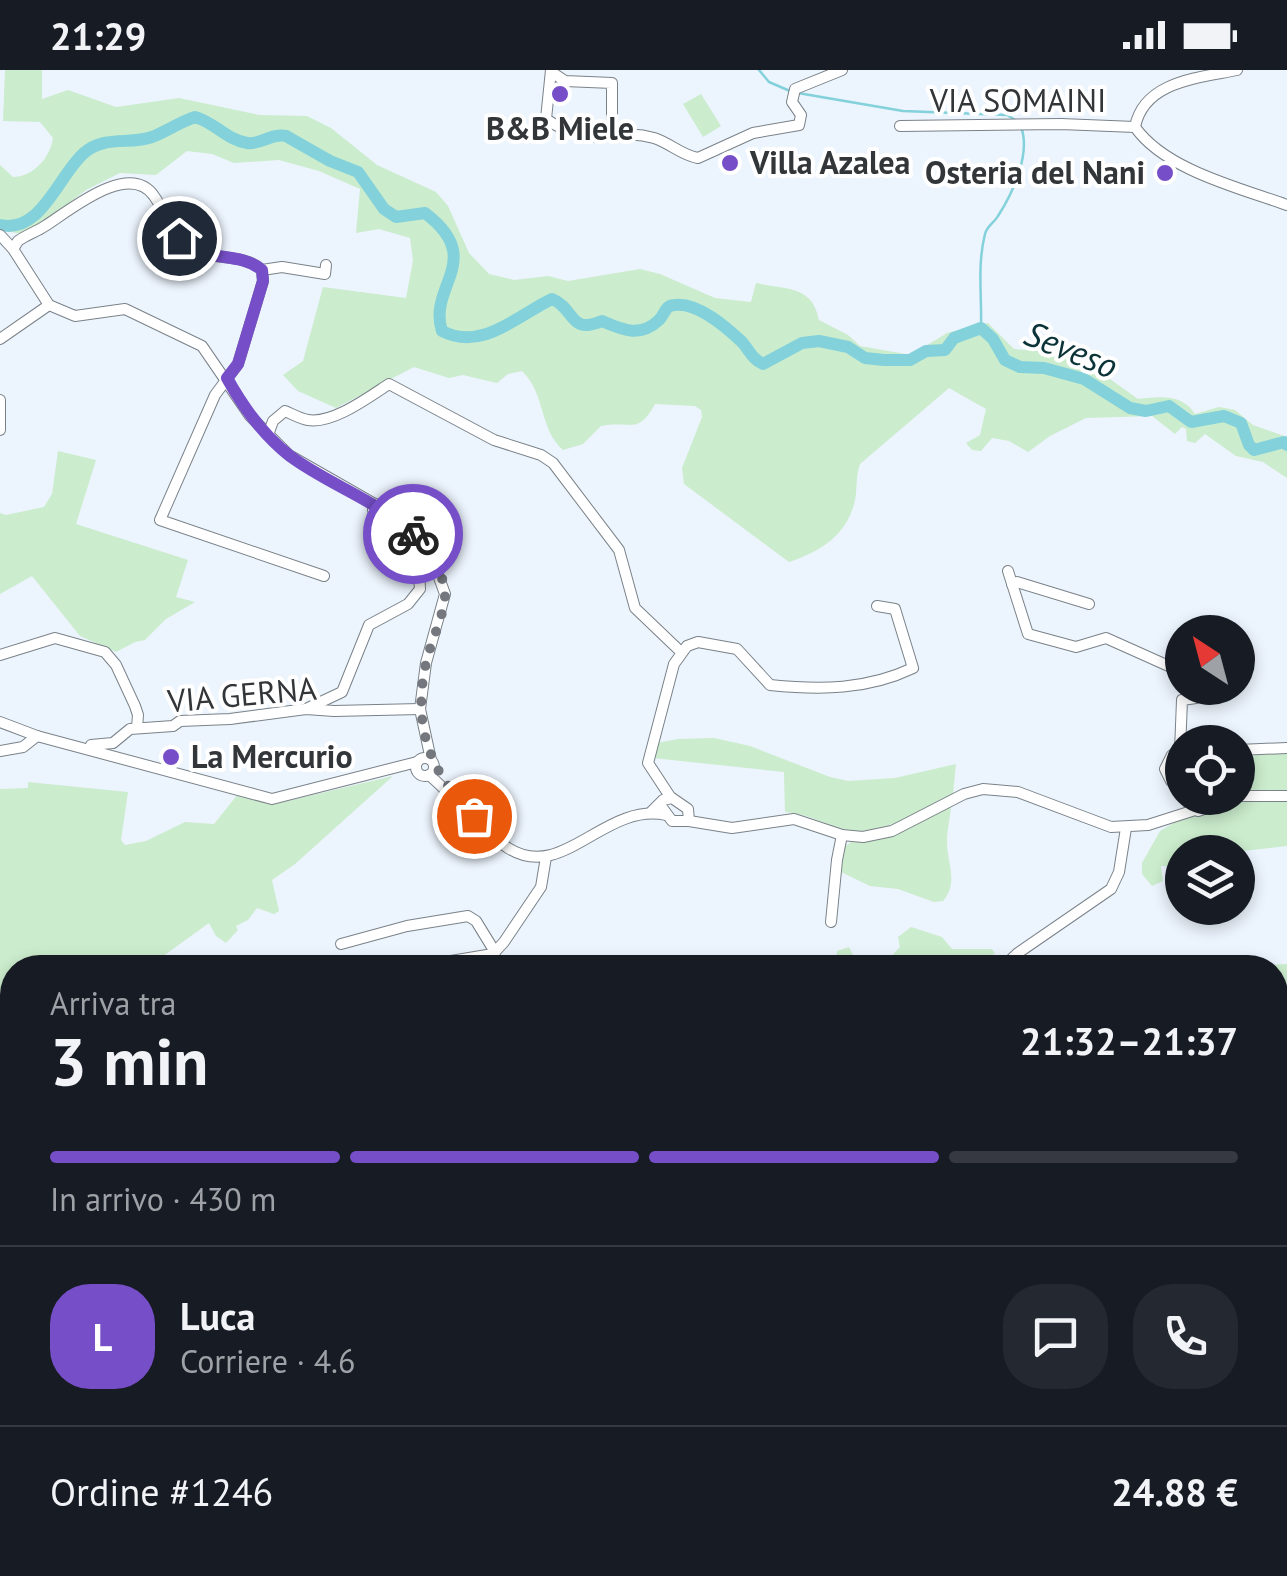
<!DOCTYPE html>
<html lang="it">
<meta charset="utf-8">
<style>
body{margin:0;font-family:"PT Sans",sans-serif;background:#242831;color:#f1f3f6;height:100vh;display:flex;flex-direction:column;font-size:38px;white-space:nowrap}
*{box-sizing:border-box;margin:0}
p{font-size:32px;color:#9ea1a6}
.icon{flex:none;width:55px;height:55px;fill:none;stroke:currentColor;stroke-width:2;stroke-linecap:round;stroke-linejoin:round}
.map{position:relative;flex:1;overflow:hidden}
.side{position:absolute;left:0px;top:885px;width:1288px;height:622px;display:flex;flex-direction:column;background:#171b24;border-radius:40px 40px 0 0;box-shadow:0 5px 15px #0003}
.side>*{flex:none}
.needle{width:65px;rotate:324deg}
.tools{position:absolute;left:1165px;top:545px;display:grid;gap:20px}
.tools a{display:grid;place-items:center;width:90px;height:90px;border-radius:50%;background:#171b24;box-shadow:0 5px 15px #0003;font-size:50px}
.pin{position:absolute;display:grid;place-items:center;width:85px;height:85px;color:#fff;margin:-42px;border:5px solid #fff;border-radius:50%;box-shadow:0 2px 10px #0007}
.courier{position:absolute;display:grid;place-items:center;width:100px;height:100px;margin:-50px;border:8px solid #764fc8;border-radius:50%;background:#fff;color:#222;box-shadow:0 2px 12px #0007}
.headline em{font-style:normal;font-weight:700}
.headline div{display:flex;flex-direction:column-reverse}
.headline{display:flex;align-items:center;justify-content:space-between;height:170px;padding:0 50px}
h1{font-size:65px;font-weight:700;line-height:75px}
.bar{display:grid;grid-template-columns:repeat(4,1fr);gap:15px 10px;align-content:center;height:120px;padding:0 50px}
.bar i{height:12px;border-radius:8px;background:#363941}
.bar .on{background:#764fc8}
.bar p{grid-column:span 4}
.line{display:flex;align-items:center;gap:25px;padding:0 50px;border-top:2px solid #363941}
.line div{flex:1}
.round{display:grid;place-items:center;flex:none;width:105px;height:105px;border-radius:40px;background:#242831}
.status{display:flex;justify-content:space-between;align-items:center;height:70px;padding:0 50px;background:#171b24;direction:ltr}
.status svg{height:28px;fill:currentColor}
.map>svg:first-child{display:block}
.green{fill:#cbeccd}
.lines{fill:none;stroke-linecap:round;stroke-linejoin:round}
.stream{stroke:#83d1db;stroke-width:2.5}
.river{stroke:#83d1db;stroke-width:12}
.minor-casing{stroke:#7a8289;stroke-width:12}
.minor{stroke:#fff;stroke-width:10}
.done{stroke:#74787e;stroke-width:10;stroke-dasharray:0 18}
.route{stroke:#764fc8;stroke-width:12}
.poi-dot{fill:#764fc8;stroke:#fff;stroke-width:4}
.labels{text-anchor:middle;stroke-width:8;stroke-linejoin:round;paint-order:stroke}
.street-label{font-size:32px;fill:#333639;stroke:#fff}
.poi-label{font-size:32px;font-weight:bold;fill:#333639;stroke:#fff;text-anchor:start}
.water-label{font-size:35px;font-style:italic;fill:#0c3337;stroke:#fff}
</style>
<div class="status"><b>21:29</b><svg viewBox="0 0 49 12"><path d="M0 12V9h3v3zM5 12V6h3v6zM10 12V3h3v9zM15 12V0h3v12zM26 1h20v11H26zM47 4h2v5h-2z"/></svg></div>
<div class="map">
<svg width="1287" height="1506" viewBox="0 0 1287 1506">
<rect width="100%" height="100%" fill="#ecf4fd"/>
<g class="green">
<path d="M5 0H42V29L68 20 116 37 179 28 259 45 307 46 331 58 377 95 436 122 448 136 469 183 489 204 514 210 548 206 568 211 640 199 660 204 715 228 751 232 756 213C787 220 812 215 819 250L848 265 860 276 911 285 947 263 988 253 1014 279 1075 284 1138 329C1160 327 1181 323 1195 344L1219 337 1235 340 1253 355 1287 367V408L1263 392 1236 386 1205 364 1195 373 1187 371 1186 359 1182 357 1175 364 1152 346 1086 348 1050 366 1028 382 1009 371 992 368 981 381 972 380 966 373 980 365 986 339 949 318 860 394C855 407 858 421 854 434 845 467 819 482 789 492L684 414 682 398 702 347 701 340 695 336 655 334C637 366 632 350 601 356L583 374 563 380C539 359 546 324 522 301L508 304 497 313 463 305 449 308 414 297 336 338 298 321 283 305 303 291 323 217 406 228 413 191 410 168 379 159 356 163 360 119 319 101 279 90 234 93 212 84 187 81 156 105 120 103 86 120 33 160 22 164 0 160V95L13 107C33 107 50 88 53 68L40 52 3 51Z"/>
<polygon points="701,24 721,56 703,67 683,34"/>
<polygon points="58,381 96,390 76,454 188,490 176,527 195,532 166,549 145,570 135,572 116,582 80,566 32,506 0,524 0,443 6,445 44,437 52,424"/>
<path d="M714 668 750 676 830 707 848 711 895 708 956 694 953 724C923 739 882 767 848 760 826 756 808 743 785 742L784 702 653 688 657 673 678 669Z"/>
<polygon points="1287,682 1287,776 1235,782 1182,782 1182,797 1161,796 1163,811 1152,816 1142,804 1142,793 1160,761 1216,728 1238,728 1238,687"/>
<polygon points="393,706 295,794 272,810 279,841 274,844 257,838 248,850 236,856 238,860 226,873 216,866 209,853 148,897 12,898 12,1040 0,1053 0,719 28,718 28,712 128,722 121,770 125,775 146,771 185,752 214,754 238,724 275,734"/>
<path d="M951 737C950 748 947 760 947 772 947 793 959 813 943 831L934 832 898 819 870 816 841 802 843 778 851 772 889 766Z"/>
<polygon points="911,857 942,867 952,879 992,879 995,884 941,897 837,898 835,895 837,881 849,877 855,889 870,888 886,892 900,877 898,867"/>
<polygon points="1287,894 1287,929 1275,927 1275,898 1209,897"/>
<polygon points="1287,1119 1287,1353 1275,1354 1275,1120"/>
<polygon points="0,1244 12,1252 12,1495 438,1495 485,1506 0,1506"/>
<polygon points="1287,1481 1287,1506 1217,1506 1218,1495 1275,1495 1275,1482"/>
<polygon points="512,1495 620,1495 591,1506 523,1506"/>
<polygon points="655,1495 704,1495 700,1506 658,1506"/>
<polygon points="1020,1495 1079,1495 1086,1497 1091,1506 983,1506 993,1499"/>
</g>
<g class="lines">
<g class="stream">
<polyline points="759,0 769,12 790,21"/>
<polyline points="798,23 903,41 1007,45 1017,51"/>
<path d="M981 258C982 226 977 196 985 164 987 156 994 153 998 146 1013 123 1031 83 1021 57"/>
<polyline points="1275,1169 1287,1172"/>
<polyline points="0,1302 12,1308"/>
<polyline points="1275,1340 1287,1338"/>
</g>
<path class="river" d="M0 155C41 164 58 106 84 83 104 65 130 75 152 67 167 61 180 52 195 47 214 52 227 70 247 73 261 75 271 63 286 66L330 91 358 102 384 139 396 147 425 143C487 190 427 216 442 261 482 282 518 245 552 229 576 239 569 265 602 251 623 260 640 268 659 250 665 244 665 235 675 235 698 232 727 258 742 272 750 281 751 288 763 294L802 273 819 271 848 277 865 288 884 290H910L926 281 945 280 954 268 981 258 993 269 1005 290 1020 297 1044 298 1084 309 1130 338 1146 341 1169 336 1191 352 1224 346 1241 353 1249 375 1254 380 1284 372 1287 375"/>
<g class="minor-casing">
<g id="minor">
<path d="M551 0 546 49C594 82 611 56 654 68 670 73 681 85 698 88L753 63 799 55 801 45 792 32 795 19 842 0"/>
<path d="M1237 0C1199 8 1144 11 1135 57 1165 100 1240 118 1287 135"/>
<polyline points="553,3 565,11 612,13 612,50"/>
<polyline points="900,56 1061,54 1135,57"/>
<polyline points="0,165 13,179 49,235 75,246 125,239 202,276 250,346 289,385 380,437 416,468 433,491 445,524 426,593 420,639 431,690"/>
<path d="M13 179 18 171C26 165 36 162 45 156 69 141 129 90 154 126 165 141 173 168 189 178 211 192 242 182 262 200L263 211 238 294 215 325 160 450 324 506"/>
<polyline points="262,200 282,197 325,204 326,195"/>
<polyline points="0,269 49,235"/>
<polyline points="0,330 0,360"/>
<path d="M268 365 273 351 285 341C292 344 301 349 308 350 333 354 369 327 389 314L494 370 541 385 553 393 619 480 635 538 681 582"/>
<polyline points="1008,501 1028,564 1076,577 1106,568 1182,602"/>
<polyline points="1012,514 1017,512 1089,534"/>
<polyline points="0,585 55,568 105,582 116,595 135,636 138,645 137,658"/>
<path d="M308 638 342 622 369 555 408 534 420 519C419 481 402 463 373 440L375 434"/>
<polyline points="0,652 37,666 272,729 417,692"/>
<polyline points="91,675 113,673 130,659 173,656 180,651 230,649 306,639 334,641 420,639"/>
<polyline points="1238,680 1287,678"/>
<polyline points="0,681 23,677 37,666"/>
<polyline points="1180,681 1182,630 1196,628 1197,618"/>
<polyline points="1182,682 1172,685 1165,699 1171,711 1182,716"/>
<circle cx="425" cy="697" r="9"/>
<path d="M429 705C455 727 480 760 508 778 563 813 604 732 666 745"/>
<polyline points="1238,726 1287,726"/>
<path d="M671 728 648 693 674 594 687 576 698 572 737 579 770 615C820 620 867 620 913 598L895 539 877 536"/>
<polyline points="1189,728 1189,734 1198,741 1210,737 1212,728"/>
<polyline points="1213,734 1230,728"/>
<polyline points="651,742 663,730 672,728 688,739 689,751 672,751 661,736"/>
<polyline points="689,751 732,758 794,749 842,765 863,767 892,761 964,724 983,719 1018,722 1111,757 1148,755 1195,740"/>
<polyline points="831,852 837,790 842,765"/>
<polyline points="341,874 407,856 468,846 476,851 495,882"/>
<polyline points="409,898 493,884 504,872 541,817 546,787"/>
<polyline points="1002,898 1018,883 1111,819 1119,802 1126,758"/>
<polyline points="1275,965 1281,968"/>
<polyline points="0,1047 12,1031"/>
<polyline points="867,1495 869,1506"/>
<polyline points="751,1501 753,1506"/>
<polyline points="806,1506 817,1495"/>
</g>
</g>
<use href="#minor" class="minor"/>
</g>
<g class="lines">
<path class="done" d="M413 464C427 479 445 503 445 525 445 541 433 568 428 585 411 649 426 699 474 746"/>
<path class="route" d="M179 168C199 194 239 180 262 200L263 211 238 294 227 308C243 337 263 365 290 386 329 415 377 430 413 464"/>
</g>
<g class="poi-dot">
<circle cx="560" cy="24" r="10"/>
<circle cx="730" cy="93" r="10"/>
<circle cx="1165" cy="103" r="10"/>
<circle cx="171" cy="687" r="10"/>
</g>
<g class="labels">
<g class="street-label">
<text x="1018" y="42">VIA SOMAINI</text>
<text transform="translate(242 625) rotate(-5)" y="11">VIA GERNA</text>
</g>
<g class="poi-label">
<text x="560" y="70" text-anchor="middle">B&amp;B Miele</text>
<text x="750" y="104">Villa Azalea</text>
<text x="1145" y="114" text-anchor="end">Osteria del Nani</text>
<text x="191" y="698">La Mercurio</text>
</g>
<g class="water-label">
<text transform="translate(1071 280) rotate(22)" y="12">Seveso</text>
</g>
</g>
</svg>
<div class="tools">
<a><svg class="needle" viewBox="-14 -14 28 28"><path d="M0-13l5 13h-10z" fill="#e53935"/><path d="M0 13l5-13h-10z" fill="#9ea1a6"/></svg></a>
<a><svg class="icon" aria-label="locate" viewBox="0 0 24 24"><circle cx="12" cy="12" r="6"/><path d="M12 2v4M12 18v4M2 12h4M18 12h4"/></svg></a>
<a><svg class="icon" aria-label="layers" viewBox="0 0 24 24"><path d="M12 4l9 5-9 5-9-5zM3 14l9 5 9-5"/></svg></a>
</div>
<div class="pin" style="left:474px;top:746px;background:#ea580c"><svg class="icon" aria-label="bag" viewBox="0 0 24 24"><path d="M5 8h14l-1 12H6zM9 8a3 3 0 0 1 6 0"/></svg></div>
<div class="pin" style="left:179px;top:168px;background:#1f2937"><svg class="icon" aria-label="home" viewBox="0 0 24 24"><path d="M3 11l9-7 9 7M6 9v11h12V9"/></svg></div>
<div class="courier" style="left:413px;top:464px"><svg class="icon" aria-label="bike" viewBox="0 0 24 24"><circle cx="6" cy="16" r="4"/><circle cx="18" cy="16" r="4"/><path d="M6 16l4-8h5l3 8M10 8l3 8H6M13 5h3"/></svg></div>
<section class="side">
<div class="headline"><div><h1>3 min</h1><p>Arriva tra</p></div><em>21:32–21:37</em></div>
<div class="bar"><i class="on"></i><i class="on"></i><i class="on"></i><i></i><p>In arrivo · 430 m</p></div>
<div class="line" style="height:180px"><b class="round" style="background:#764fc8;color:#fff">L</b><div><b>Luca</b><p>Corriere · 4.6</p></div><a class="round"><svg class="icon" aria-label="chat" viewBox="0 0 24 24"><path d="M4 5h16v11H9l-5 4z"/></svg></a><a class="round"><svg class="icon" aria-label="phone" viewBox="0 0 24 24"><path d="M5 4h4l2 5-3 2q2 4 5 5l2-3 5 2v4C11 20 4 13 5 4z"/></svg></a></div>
<div class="line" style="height:130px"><div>Ordine #1246</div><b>24.88 €</b></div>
</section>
</div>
